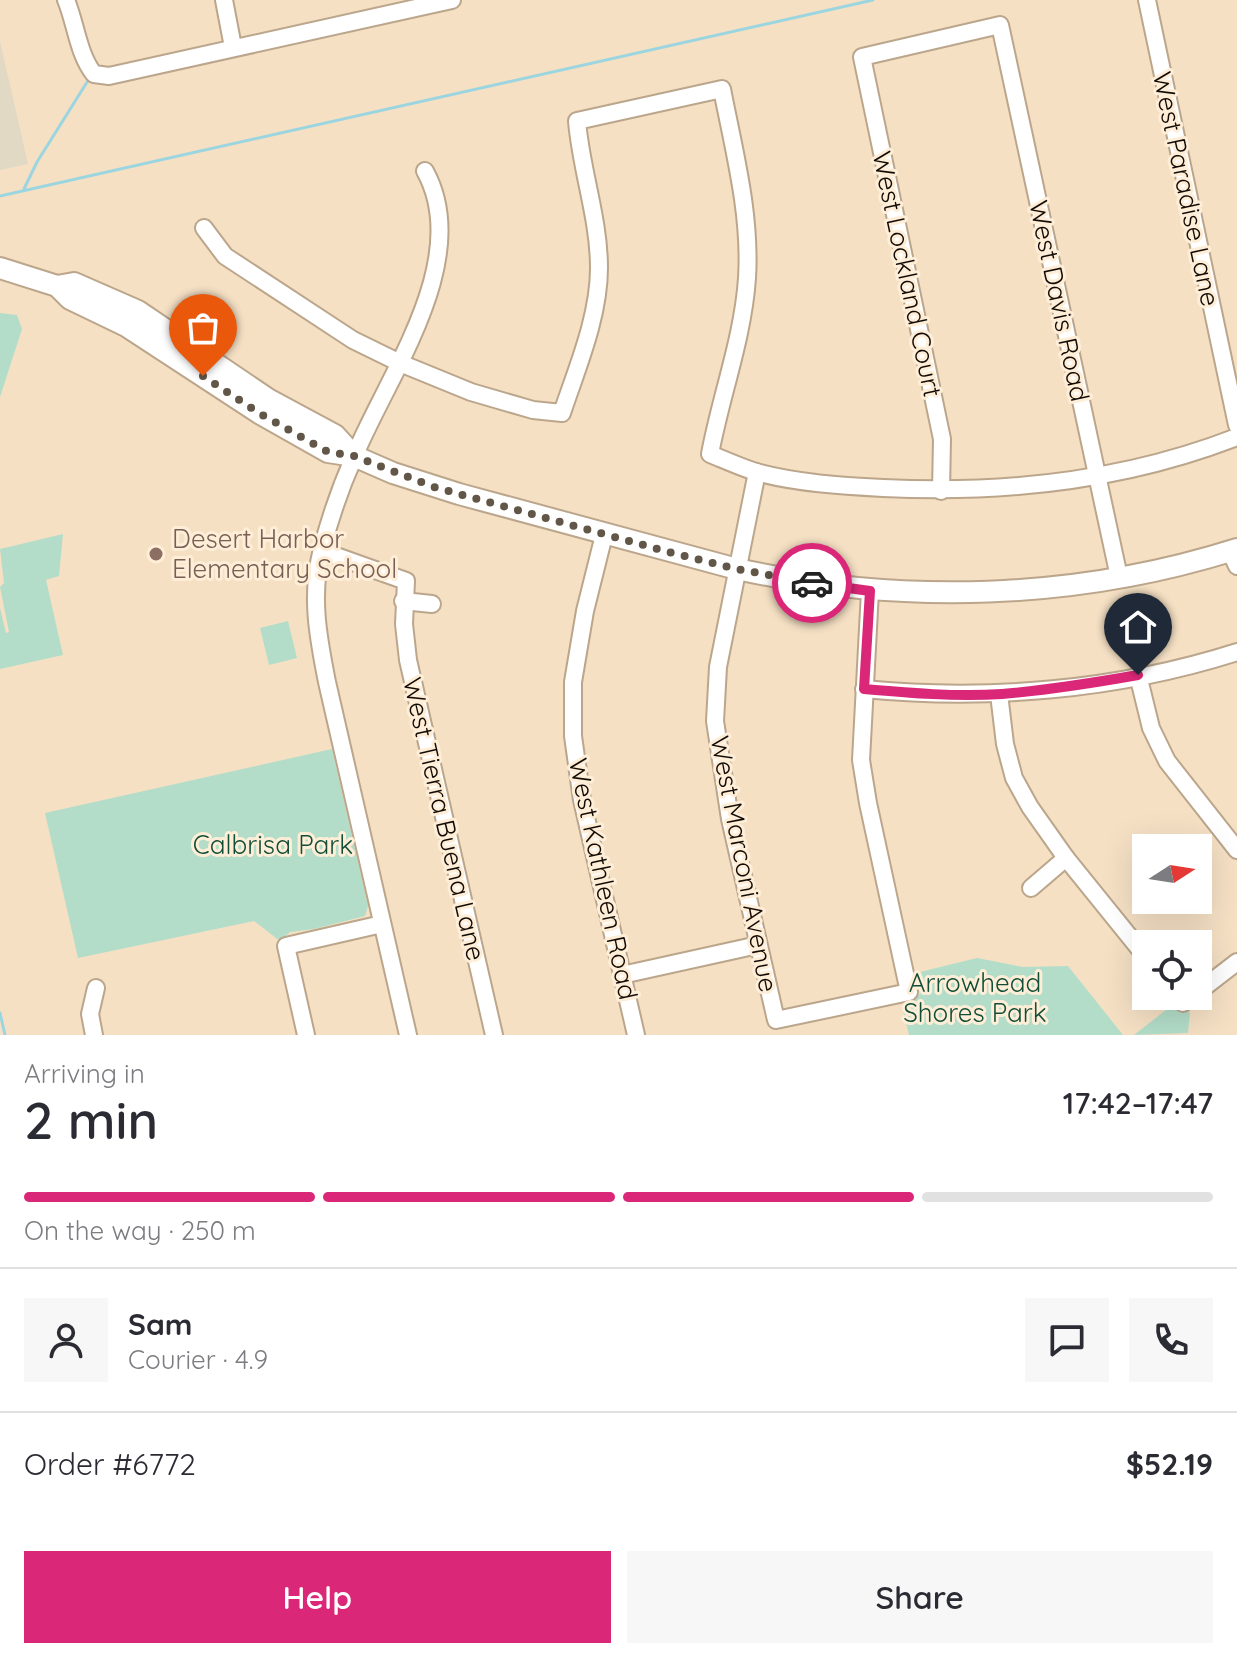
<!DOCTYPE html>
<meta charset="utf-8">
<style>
body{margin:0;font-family:Quicksand,sans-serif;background:#f7f7f7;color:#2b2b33;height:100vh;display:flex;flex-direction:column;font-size:30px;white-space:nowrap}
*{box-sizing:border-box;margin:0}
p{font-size:26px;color:#7c7c81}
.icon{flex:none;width:44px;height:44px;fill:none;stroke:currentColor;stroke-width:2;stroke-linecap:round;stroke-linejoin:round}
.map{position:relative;height:1035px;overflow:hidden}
.drawer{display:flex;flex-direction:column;background:#fff;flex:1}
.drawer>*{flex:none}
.needle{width:52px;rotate:78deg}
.fabs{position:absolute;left:1132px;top:834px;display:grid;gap:16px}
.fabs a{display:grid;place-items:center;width:80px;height:80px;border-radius:0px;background:#fff;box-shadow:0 8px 32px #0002;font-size:40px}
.pin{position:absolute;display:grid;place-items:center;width:68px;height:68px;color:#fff;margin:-82px -34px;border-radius:50% 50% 50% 0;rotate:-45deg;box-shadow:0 0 8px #0007}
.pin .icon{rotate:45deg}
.courier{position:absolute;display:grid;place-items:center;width:80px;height:80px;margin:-40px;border:6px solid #db2777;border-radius:50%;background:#fff;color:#222;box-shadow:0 2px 10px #0007}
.head em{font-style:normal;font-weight:600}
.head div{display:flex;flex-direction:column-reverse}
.head{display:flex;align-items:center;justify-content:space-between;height:136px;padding:0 24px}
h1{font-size:52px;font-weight:600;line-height:60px}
.bar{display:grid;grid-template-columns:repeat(4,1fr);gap:12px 8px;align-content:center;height:96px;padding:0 24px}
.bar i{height:10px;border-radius:6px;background:#e1e1e2}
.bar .active{background:#db2777}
.bar p{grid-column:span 4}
.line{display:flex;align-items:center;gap:20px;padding:0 24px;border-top:2px solid #e1e1e2}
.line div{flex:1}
.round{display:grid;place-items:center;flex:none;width:84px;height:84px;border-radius:0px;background:#f7f7f7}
.primary-button{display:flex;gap:16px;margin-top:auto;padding:16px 24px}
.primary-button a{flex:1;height:92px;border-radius:0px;background:#db2777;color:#fff;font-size:32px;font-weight:600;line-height:92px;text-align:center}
.primary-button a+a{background:#f7f7f7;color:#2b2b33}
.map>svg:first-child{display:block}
.industrial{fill:#e2d9c4}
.green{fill:#b3ddc9}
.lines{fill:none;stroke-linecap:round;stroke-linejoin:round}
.stream{stroke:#9bd5e0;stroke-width:3}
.minor-casing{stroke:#bba68c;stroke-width:20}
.major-casing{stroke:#bba68c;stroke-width:24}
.minor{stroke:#fff;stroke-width:16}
.major{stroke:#fff;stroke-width:20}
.done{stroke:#615647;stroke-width:8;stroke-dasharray:0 14.4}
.route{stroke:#db2777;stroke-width:10}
.education-dot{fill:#8d6e63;stroke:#ffeed7;stroke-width:3}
.labels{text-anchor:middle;stroke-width:6;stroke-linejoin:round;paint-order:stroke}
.street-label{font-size:26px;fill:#120b04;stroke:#ffeed7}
.education-label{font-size:26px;fill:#785e54;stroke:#ffeed7;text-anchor:start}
.park-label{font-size:26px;fill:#104e38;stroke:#ffeed7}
</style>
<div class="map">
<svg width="1237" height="1035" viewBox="0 0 1237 1035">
<rect width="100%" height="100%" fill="#f5e0c4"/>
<polygon class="industrial" points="0,41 28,164 0,170"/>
<g class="green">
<polygon points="0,313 17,315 22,329 0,397"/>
<polygon points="63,534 59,576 46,580 63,655 0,669 0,608 6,633 9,632 0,587 4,583 0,549"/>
<polygon points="288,621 297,658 269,665 260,628"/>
<polygon points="332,749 368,906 365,916 314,929 290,932 280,941 254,921 78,958 45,813"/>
<path d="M977 958 1023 967 1068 966 1123 1035H909L902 1007C918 1001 928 988 920 972Z"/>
<polygon points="1171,1006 1190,1012 1188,1033 1134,1035"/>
</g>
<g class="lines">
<g class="stream">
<polyline points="24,189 37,162 89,79"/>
<polyline points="0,196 873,0"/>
<polyline points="0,1013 5,1035"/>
</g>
<g class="minor-casing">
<g id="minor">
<path d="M66 0C76 24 78 54 94 74L109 76 452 0"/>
<polyline points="224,0 233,47"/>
<polyline points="1147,0 1237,425"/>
<path d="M204 228 225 256 353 340 400 363 471 392 533 410 562 413C577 368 599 317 599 268 599 218 581 170 577 121L722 89C734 151 751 214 747 278 743 338 721 395 710 454 725 460 740 467 756 472 795 483 843 486 883 488 1004 494 1124 481 1237 437"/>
<polyline points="757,472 718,667 715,721 730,819 776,1020 909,992 868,803 861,760 870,591"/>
<polyline points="941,491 942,439 862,57 1000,25 1119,577"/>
<polyline points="604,535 585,611 573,682 573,736 582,800 636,1035"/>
<polyline points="322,551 406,581 404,624 408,660 494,1035"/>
<polyline points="1230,551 1237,566"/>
<polyline points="403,601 432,604"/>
<polyline points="1138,675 1151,728 1167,761 1237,850"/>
<path d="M864 689C988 701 1118 690 1237 652"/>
<polyline points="999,694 1005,744 1014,778 1030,807 1066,858 1146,957"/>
<polyline points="1031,888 1066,858"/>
<polyline points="622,975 758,945"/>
<polyline points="1198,992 1237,962"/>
<polyline points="1178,996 1183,1003 1193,996"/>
<polyline points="94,1035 90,1014 96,988"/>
<polyline points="306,1035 286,946 382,924"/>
<path d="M408 1035 327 682C318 637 310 595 322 549 330 518 341 486 354 457 387 376 474 260 425 171"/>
</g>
</g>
<g class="major-casing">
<g id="major">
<path d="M0 268 57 286 70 299 126 326 259 413 328 452 354 456 393 473 459 494 737 569C902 605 1076 600 1237 549"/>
<polyline points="57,286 74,283 138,311 268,399 335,435 354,456"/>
</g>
</g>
<use href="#minor" class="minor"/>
<use href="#major" class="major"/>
</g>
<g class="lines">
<polyline class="done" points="203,376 259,413 328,452 354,456 434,487 665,551 737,569 812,583"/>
<path class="route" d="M812 583 870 591 864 689C910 693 956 697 1002 694 1048 690 1093 683 1138 675"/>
</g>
<circle class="education-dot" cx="156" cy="554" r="8"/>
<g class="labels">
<g class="street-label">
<text transform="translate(1186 189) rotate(78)" y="9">West Paradise Lane</text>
<text transform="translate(907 274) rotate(78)" y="9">West Lockland Court</text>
<text transform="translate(1059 301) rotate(78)" y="9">West Davis Road</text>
<text transform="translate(444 819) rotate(77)" y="9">West Tierra Buena Lane</text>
<text transform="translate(744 864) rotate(79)" y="9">West Marconi Avenue</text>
<text transform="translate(603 879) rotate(78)" y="9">West Kathleen Road</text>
</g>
<g class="education-label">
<text x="172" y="548">Desert Harbor<tspan x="172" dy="30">Elementary School</tspan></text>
</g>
<g class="park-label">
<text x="273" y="854">Calbrisa Park</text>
<text x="975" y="992">Arrowhead<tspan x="975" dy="30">Shores Park</tspan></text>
</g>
</g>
</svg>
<div class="fabs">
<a><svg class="needle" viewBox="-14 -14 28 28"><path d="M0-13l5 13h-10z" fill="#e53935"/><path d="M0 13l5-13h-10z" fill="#7c7c81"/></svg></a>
<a><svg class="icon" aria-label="locate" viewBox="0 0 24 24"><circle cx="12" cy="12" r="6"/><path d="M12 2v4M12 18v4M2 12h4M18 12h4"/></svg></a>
</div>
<div class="pin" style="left:203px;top:376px;background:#ea580c"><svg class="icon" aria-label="bag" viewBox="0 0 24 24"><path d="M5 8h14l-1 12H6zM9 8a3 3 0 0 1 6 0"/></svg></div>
<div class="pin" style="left:1138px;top:675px;background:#1f2937"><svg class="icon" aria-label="home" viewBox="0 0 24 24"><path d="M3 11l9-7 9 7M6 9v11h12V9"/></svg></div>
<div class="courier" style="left:812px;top:583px"><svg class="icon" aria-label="car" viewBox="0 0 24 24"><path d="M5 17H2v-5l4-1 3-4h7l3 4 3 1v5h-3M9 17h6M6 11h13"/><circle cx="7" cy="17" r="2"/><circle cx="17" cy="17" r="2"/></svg></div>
</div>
<section class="drawer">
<div class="head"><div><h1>2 min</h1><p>Arriving in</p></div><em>17:42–17:47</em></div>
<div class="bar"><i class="active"></i><i class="active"></i><i class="active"></i><i></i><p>On the way · 250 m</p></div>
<div class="line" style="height:144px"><a class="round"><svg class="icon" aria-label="person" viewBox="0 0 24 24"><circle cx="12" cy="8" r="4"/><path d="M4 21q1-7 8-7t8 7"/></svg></a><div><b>Sam</b><p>Courier · 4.9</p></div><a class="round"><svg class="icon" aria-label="chat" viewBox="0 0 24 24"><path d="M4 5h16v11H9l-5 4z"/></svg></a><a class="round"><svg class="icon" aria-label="phone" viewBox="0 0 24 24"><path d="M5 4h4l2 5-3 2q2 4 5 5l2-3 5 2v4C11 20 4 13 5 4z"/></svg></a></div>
<div class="line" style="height:104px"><div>Order #6772</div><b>$52.19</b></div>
<div class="primary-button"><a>Help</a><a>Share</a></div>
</section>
